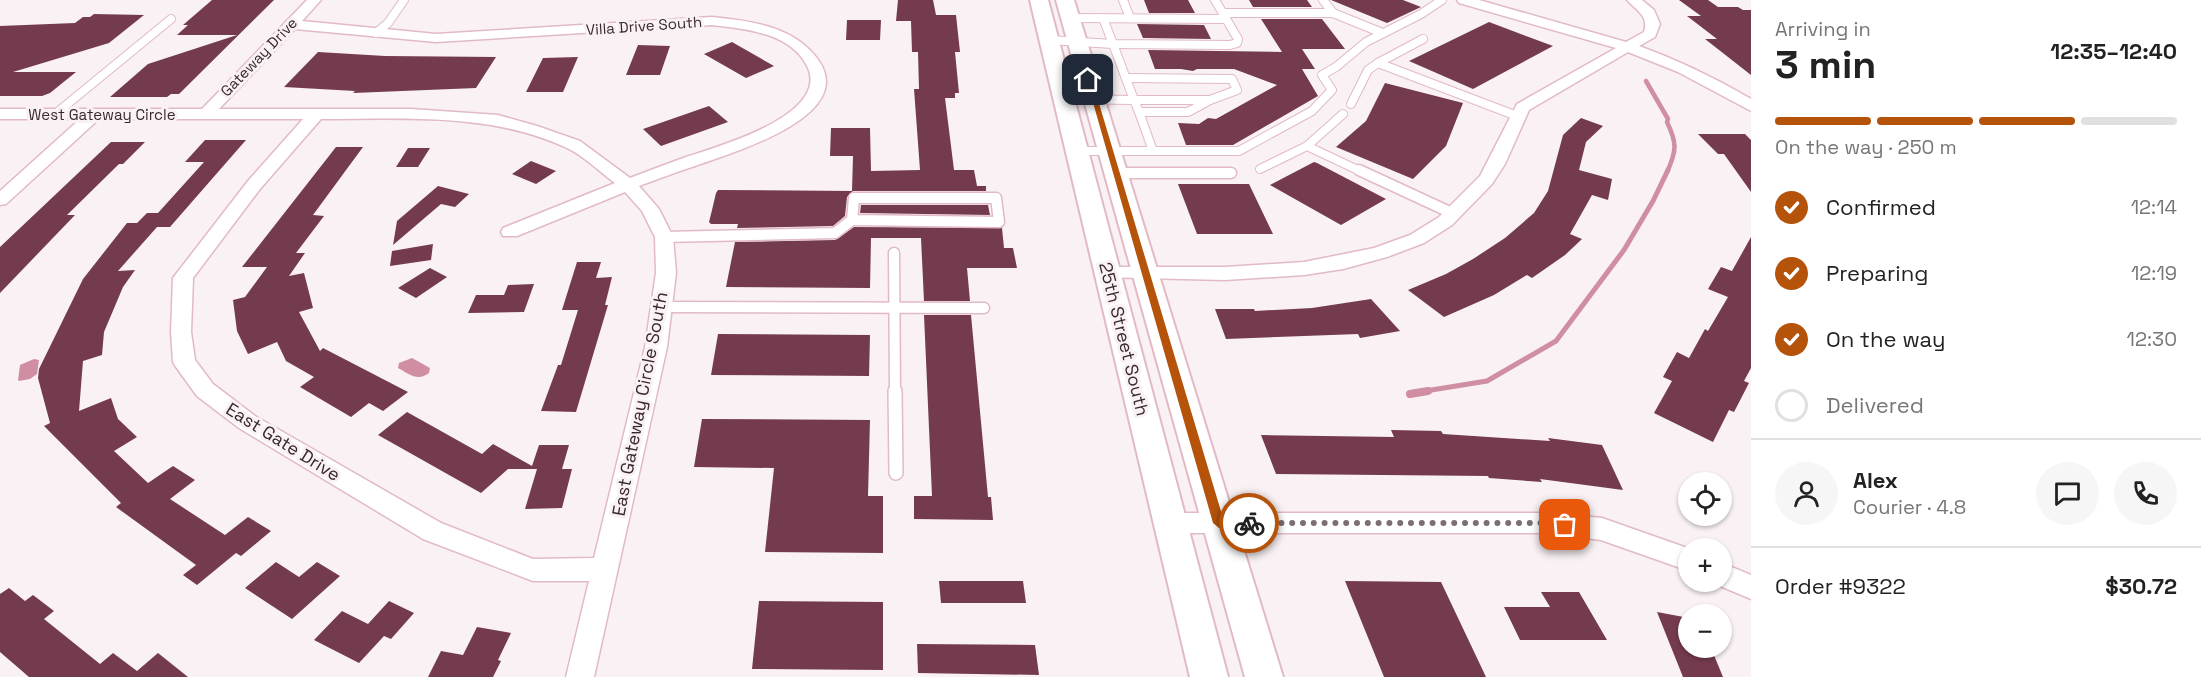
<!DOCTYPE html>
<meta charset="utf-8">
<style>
body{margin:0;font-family:"Space Grotesk",sans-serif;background:#f6f6f6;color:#222;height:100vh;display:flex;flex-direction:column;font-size:22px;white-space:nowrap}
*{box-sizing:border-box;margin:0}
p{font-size:20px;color:#767676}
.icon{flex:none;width:33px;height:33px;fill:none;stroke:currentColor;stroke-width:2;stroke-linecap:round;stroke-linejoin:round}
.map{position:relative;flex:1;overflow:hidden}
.sheet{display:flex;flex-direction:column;background:#fff;width:450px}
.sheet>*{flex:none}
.controls{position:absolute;left:1678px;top:472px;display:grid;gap:12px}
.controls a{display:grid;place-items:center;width:54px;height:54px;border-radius:50%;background:#fff;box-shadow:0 2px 4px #0004;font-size:30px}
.pin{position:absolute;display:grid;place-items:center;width:51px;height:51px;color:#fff;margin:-26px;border-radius:12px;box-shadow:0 3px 9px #0006}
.courier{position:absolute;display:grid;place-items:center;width:60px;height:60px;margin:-30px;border:4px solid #b45309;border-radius:50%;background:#fff;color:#222;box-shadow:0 2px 8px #0007}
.head em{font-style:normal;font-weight:700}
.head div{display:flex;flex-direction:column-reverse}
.head{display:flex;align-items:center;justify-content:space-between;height:102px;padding:0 24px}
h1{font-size:39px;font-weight:700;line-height:45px}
.bar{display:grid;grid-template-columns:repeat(4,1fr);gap:9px 6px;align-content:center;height:72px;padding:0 24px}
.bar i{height:8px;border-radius:4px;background:#e0e0e0}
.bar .current{background:#b45309}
.bar p{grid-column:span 4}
.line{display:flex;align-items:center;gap:15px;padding:0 24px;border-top:2px solid #e0e0e0}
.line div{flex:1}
.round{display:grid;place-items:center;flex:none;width:63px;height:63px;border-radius:32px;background:#f6f6f6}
ol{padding:0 24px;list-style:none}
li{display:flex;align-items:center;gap:18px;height:66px}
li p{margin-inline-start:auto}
li .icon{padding:6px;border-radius:50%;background:#b45309;color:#fff;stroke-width:4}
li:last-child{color:#767676}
li i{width:33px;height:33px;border:3px solid #e0e0e0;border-radius:50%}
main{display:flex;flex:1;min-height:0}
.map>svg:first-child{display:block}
.water{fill:#cf8ea1}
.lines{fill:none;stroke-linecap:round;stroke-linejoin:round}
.stream-far2{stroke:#cf8ea1;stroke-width:4.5}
.stream-far1{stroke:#cf8ea1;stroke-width:5}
.stream{stroke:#cf8ea1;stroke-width:8}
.building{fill:#743b4e}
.service-far2-casing{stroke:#e2bac4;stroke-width:10}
.service-far1-casing{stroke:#e2bac4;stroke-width:13}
.service-casing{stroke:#e2bac4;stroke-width:16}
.minor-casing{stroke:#e2bac4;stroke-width:3}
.secondary-casing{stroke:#e2bac4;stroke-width:4}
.service-far2{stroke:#fff;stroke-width:8}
.service-far1{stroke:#fff;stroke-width:10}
.service{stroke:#fff;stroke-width:13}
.minor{fill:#fff;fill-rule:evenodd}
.secondary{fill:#fff;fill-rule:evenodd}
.route{fill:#b45309}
.done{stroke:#7c6f72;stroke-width:6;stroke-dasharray:0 10.8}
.labels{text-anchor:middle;stroke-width:6;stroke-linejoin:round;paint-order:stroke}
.far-street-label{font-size:15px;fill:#38292d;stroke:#f9f1f3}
.street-label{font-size:18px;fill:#38292d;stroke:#f9f1f3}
</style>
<main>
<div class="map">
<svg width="1751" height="677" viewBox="0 0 1751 677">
<rect width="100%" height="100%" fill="#f9f1f3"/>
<g class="water">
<path d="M412 358 430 368 429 373C418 382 409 374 398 368L399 363Z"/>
<polygon points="34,359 39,360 37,374 30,379 19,381 18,380 20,365"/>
</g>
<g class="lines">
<path class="stream-far2" d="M1646 81 1668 119 1667 122C1677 143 1677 150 1667 172"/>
<polyline class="stream-far1" points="1419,392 1487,381 1556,341 1624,250 1653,201 1668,170"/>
<polyline class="stream" points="1410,394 1428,391"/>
</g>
<g class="building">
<polygon points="212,0 274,0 179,94 171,94 167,97 110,97 148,64 237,35 177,35 188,25 183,25"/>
<polygon points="898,0 933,0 936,15 956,15 960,52 955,52 959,93 955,93 955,98 945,98 954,170 974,170 977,186 986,186 986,191 853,191 847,197 845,216 833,226 737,228 738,224 711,224 709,222 712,210 716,193 718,190 852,191 853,156 830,156 831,128 870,128 871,171 920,170 914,89 919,89 918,52 912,52 911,21 896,21"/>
<polygon points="1144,0 1188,0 1195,13 1149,13"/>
<polygon points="1249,0 1307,0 1312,7 1253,7"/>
<polygon points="1331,0 1403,0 1421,7 1387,23"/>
<polygon points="1679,0 1708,0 1718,7 1738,7 1743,10 1751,10 1751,75 1705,39 1717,39 1687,16 1701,16"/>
<polygon points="94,14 144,15 109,43 13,72 76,72 50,93 42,96 0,96 0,26 75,23 83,17 90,17"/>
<polygon points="1261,19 1322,19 1345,49 1302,49 1315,69 1302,69 1318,96 1233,145 1186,145 1178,123 1199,124 1208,118 1216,119 1277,85 1234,69 1197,69 1193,71 1181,69 1155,69 1148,50 1282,52"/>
<polygon points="847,20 881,20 880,40 846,40"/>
<polygon points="1489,22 1553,46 1473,89 1409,61"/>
<polygon points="1137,24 1204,25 1211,39 1143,38"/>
<polygon points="732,42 774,66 746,78 704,54"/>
<polygon points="638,45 670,46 660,75 626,75"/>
<polygon points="318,52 385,56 496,57 476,88 353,93 355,91 284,87"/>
<polygon points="578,57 563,92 526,92 543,58"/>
<polygon points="1385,83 1463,103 1446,146 1413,179 1336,147 1366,121"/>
<polygon points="709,106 728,122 661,146 643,129"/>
<polygon points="1581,118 1603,126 1586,142 1579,170 1612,179 1608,200 1592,195 1570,234 1582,239 1565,255 1532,278 1527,275 1494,295 1444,317 1408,290 1446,274 1473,259 1505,238 1534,213 1548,191 1563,135"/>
<polygon points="1698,134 1745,134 1751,140 1751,192 1724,154 1718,154"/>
<polygon points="205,140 246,140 170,227 157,227 118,271 135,270 123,287 104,332 102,355 83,361 79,411 111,398 118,419 137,437 114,451 148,483 173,466 195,480 170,499 225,535 248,517 271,531 241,556 236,553 197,585 183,575 196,565 116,507 121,503 44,426 50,423 38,378 39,369 83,279 127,223 137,223 147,213 158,213 204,162 185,162"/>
<polygon points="111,142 145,142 123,164 119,164 67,215 75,215 0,293 0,247"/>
<polygon points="336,147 363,147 313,215 324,216 296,253 305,253 289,276 304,273 313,308 299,312 320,351 323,348 408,392 383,411 369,403 351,417 300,387 314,377 286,361 277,342 248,354 237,331 233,300 245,297 267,267 242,267"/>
<polygon points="408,148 430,148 418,167 396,167"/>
<polygon points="531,161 556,171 536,184 512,174"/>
<polygon points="1314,162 1317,163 1386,199 1341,225 1270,185"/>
<polygon points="1178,184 1249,184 1273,234 1197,234"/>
<polygon points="438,186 469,194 455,207 441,204 393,245 397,221"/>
<polygon points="861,205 988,205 990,215 860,213"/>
<polygon points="854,227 1002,228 1004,248 1013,248 1017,268 967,268 970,301 924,301 921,238 871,238 870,288 726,287 735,242 835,240"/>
<polygon points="1751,237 1751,368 1744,381 1749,383 1734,412 1729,410 1713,442 1654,413 1672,381 1663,377 1677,352 1689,358 1705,329 1708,331 1728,297 1708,289 1721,267 1732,271"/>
<polygon points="433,244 431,260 390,266 392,251"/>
<polygon points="577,262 601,262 596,278 612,277 605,305 608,305 576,412 541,411 558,365 561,365 578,310 562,310"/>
<polygon points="430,268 447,277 416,298 398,288"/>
<polygon points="534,284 524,312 468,313 476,295 504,295 508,285"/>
<polygon points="1371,299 1400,331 1360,338 1358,334 1226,339 1215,309 1254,309 1255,311 1312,308"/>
<polygon points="924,315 971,315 988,497 991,497 993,520 914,519 914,496 932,496"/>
<polygon points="718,334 870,335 869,376 711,375"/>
<polygon points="407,412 482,454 493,444 532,466 539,445 569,445 562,469 572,469 562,508 525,509 537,469 508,469 481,493 378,435"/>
<polygon points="702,419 870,420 868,496 883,496 883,553 765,552 774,468 694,467"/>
<polygon points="1391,430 1441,431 1443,434 1550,441 1548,438 1602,445 1623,490 1540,479 1542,482 1489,478 1488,476 1276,474 1261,435 1394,437"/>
<polygon points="276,562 299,577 317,562 340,576 292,619 245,588"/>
<polygon points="939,581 1023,581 1026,603 941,603"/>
<polygon points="1345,581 1441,582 1486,677 1384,677"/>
<polygon points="9,588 25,601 33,595 54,611 44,619 100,664 113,653 137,671 158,653 188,677 29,677 0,652 0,594"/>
<polygon points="1541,592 1579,592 1607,640 1520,640 1504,607 1550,607"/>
<polygon points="389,601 414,613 391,639 384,636 359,663 314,640 342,611 368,624"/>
<polygon points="759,601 883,602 883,670 752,669"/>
<polygon points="1657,612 1689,618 1689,648 1711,648 1723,677 1683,677"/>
<polygon points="477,627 511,633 498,660 501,661 493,677 428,677 441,651 463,655"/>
<polygon points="917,644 1035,645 1039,675 918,673"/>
</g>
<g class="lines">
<g class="service-far2-casing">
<g id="service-far2">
<polyline points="1123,0 1130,18"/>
<polyline points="1323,0 1333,13"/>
<polyline points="1223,13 1333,13 1380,32"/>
<polyline points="1070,18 1226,19"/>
<polyline points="1103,18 1113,44 1230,45 1237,43 1238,39 1215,0"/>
<polyline points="376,33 388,23 404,0"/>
<polyline points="1423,39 1378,63 1517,116"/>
<polyline points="1049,40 1113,44 1134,100 1064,99"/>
<polyline points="1126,78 1232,79 1237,90 1210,100"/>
<polygon points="1134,100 1210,100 1188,112 1139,112"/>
<polyline points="1351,104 1368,70 1378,63"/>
<polyline points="1139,112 1153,151"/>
<polyline points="1343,114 1307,146 1362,172"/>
<polyline points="54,115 171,19"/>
<polyline points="1077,151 1239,151 1312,111 1332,90 1322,75 1336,67 1366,42 1421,14 1442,0"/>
<polyline points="1260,169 1307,146"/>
</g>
</g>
<g class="service-far1-casing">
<g id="service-far1">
<polyline points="1359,170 1454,214"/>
<polyline points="1116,173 1231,173"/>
<polygon points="854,198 996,198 999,222 852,220"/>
<polyline points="664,237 835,233 852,220"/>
<polyline points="894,253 895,392"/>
<polyline points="661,307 984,308"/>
</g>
</g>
<g class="service-casing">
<polyline id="service" points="895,391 896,473"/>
</g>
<g class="minor-casing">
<g id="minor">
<path d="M307 0H321L302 21 436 34 712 17C751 21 795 26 819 61 857 117 729 154 695 166 676 172 658 179 639 186L659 209 673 237 676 273 667 347 594 677H566L589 581H533L423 539 239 428 197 396 176 367 173 362 171 332 173 278 248 181 303 119H99L6 204 0 205V191L80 119H0V109H202ZM712 25C744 29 788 32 806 64 835 114 717 147 686 157 667 164 648 171 630 178L580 141 537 126 498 115 411 109H219L295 29 436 42ZM321 119C402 119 491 112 567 148 584 156 600 172 615 183L503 228 501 232 503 236H517L625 192 642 211 655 237 656 273 645 347 594 558 533 559 441 523 255 416 213 384 195 360 191 332 193 278 260 189Z"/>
<path d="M1457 0H1479L1626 42 1644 32C1649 16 1637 11 1627 0H1642L1654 10 1660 24 1655 37 1639 46C1678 60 1715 78 1751 99V111L1678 72 1628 52 1529 110 1505 164 1492 184 1452 225 1424 243 1387 257 1343 269 1304 275 1225 280 1100 277 1097 273 1100 269 1107 267H1225L1304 262 1374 248 1410 235 1439 217 1480 176 1517 104 1616 48 1459 3Z"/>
<polygon points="1170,513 1547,513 1602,518 1690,549 1689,571 1601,540 1547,533 1170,533 1161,530 1157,523 1161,516"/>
<polygon points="1722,563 1751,575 1751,599 1713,583 1722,582"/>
</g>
</g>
<g class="secondary-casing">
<g id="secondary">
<polygon points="1030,0 1048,0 1228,677 1190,677"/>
<polygon points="1056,0 1074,0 1283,677 1245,677"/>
</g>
</g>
<use href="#service-far2" class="service-far2"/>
<use href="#service-far1" class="service-far1"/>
<use href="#service" class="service"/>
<use href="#minor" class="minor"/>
<use href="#secondary" class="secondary"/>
</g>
<polygon class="route" points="1086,78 1092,80 1223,518 1249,518 1255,523 1253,526 1219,528 1213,523"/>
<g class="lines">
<polyline class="done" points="1249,523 1547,523 1565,525"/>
</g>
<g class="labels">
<g class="far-street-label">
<text transform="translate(644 26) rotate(-4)" y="5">Villa Drive South</text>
<text transform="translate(259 57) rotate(-46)" y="5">Gateway Drive</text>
<text x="102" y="120">West Gateway Circle</text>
</g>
<g class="street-label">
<text transform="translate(1124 339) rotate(76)" y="6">25th Street South</text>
<text transform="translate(640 404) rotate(-79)" y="6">East Gateway Circle South</text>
<text transform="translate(283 442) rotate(32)" y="6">East Gate Drive</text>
</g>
</g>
</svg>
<div class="controls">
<a><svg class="icon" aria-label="locate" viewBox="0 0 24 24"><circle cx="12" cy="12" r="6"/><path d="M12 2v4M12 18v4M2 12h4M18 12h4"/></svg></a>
<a>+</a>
<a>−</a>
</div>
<div class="pin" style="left:1565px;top:525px;background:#ea580c"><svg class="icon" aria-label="bag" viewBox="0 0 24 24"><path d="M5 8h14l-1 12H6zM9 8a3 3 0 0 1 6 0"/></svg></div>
<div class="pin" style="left:1088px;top:80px;background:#1f2937"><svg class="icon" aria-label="home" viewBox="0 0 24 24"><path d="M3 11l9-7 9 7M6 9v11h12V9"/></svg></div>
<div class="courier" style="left:1249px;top:523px"><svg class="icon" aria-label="bike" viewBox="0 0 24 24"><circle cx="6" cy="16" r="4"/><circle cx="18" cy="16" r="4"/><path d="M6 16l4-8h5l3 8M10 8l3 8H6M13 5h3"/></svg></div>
</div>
<section class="sheet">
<div class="head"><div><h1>3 min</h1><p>Arriving in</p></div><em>12:35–12:40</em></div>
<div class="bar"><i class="current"></i><i class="current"></i><i class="current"></i><i></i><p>On the way · 250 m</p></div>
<ol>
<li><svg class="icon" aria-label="check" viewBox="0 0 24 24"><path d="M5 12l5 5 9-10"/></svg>Confirmed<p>12:14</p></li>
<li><svg class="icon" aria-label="check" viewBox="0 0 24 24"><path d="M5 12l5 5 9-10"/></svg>Preparing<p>12:19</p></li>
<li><svg class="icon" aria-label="check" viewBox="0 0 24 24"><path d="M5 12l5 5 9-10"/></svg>On the way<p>12:30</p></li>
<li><i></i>Delivered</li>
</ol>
<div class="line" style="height:108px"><a class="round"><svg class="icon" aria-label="person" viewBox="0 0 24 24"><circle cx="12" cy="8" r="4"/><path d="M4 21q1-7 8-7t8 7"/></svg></a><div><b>Alex</b><p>Courier · 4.8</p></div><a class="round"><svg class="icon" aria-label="chat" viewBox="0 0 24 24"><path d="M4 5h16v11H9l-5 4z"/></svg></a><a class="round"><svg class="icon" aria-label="phone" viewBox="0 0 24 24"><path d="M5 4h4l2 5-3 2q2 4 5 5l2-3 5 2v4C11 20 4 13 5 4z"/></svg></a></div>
<div class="line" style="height:78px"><div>Order #9322</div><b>$30.72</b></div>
</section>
</main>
